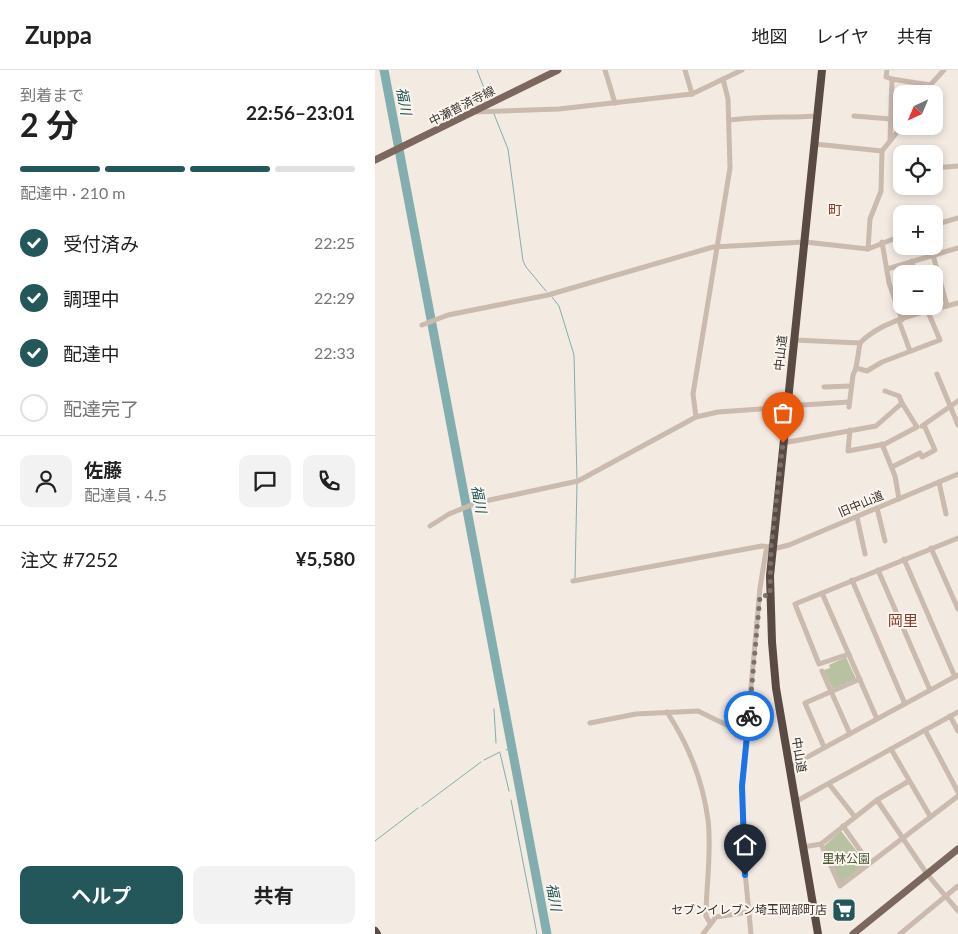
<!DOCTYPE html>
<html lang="ja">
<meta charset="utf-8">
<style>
body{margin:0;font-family:Lato,"Noto Sans JP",sans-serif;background:#f2f2f2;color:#222;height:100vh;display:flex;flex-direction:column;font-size:19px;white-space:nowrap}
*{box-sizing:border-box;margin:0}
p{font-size:16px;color:#767676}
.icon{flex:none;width:28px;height:28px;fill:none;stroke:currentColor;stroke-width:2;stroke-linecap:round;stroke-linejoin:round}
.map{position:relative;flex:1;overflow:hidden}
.sheet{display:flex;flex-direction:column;background:#fff;width:375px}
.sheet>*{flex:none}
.needle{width:32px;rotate:224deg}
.fabs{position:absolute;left:518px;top:15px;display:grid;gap:10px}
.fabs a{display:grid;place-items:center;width:50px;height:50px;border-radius:10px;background:#fff;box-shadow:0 2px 8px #0003;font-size:25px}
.pin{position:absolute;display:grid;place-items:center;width:42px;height:42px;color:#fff;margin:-51px -21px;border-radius:50% 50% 50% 0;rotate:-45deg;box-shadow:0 0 5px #0007}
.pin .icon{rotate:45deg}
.courier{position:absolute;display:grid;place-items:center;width:50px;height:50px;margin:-25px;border:4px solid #1a73e8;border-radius:50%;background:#fff;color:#222;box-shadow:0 1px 6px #0007}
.summary em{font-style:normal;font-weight:700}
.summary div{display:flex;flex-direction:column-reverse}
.summary{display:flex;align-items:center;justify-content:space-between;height:85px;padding:0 20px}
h1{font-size:32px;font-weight:700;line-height:38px}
.bar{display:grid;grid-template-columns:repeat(4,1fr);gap:8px 5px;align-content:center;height:60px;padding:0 20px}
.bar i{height:6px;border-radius:4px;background:#e0e0e0}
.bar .selected{background:#23575a}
.bar p{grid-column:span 4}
.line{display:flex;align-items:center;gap:12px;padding:0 20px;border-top:1px solid #e0e0e0}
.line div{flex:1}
.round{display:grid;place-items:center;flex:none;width:52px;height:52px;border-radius:10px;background:#f2f2f2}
ol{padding:0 20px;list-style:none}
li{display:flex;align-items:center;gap:15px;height:55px}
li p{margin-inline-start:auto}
li .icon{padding:5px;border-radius:50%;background:#23575a;color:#fff;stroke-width:4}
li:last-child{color:#767676}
li i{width:28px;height:28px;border:2px solid #e0e0e0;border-radius:50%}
.primary-button{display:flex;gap:10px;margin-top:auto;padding:10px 20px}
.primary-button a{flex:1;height:58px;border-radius:10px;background:#23575a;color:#fff;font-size:20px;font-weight:700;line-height:58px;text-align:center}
.primary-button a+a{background:#f2f2f2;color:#222}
header{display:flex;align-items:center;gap:30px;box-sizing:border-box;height:70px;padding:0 25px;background:#fff;border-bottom:1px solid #e0e0e0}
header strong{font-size:24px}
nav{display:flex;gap:28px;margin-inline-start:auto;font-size:18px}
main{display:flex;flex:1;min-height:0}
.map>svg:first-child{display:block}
.park{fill:#b8c2a2}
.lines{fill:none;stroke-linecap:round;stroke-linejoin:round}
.stream{stroke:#82aeaf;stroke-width:1}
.river{stroke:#82aeaf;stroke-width:9}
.minor{stroke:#cbbaae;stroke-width:5}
.major{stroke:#7b675e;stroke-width:7}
.highway{stroke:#5a4a44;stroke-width:8}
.done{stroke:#7b716c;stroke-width:5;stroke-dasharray:0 9}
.route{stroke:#1a73e8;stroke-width:6}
.labels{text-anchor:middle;stroke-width:4;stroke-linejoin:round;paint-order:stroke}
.street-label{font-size:12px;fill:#3a302c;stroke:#faf5ef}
.park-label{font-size:12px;fill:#4a5731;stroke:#faf5ef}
.poi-label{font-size:12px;fill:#3a302c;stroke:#faf5ef;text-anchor:end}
.water-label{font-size:14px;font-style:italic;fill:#23575a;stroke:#faf5ef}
.neighbourhood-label{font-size:14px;fill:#853d29;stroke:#faf5ef}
.quarter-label{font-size:15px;fill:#853d29;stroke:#faf5ef}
</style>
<header>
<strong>Zuppa</strong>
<nav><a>地図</a><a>レイヤ</a><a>共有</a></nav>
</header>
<main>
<section class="sheet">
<div class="summary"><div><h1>2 分</h1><p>到着まで</p></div><em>22:56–23:01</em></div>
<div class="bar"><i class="selected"></i><i class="selected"></i><i class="selected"></i><i></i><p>配達中 · 210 m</p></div>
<ol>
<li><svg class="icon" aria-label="check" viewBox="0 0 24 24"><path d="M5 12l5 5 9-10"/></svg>受付済み<p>22:25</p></li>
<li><svg class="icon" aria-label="check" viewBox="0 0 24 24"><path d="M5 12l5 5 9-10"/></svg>調理中<p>22:29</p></li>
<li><svg class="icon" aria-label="check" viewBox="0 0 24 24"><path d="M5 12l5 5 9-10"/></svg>配達中<p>22:33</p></li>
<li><i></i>配達完了</li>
</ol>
<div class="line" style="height:90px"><a class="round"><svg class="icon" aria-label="person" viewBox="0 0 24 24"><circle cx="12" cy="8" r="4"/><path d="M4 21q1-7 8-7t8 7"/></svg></a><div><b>佐藤</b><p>配達員 · 4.5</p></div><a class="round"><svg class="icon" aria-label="chat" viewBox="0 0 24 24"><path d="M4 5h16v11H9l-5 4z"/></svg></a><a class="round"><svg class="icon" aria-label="phone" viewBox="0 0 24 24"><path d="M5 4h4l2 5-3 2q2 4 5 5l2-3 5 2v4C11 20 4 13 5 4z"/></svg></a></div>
<div class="line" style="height:65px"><div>注文 #7252</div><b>¥5,580</b></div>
<div class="primary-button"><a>ヘルプ</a><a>共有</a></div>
</section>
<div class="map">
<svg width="583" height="864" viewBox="0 0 583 864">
<rect width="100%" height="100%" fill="#f3eae2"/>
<g class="park">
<polygon points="471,587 481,609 458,619 449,600 455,598 454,595"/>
<polygon points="466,761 491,793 466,813 449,776"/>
</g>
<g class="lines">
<g class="stream">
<polyline points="102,0 114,31"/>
<polyline points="119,44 133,79 148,191 151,197 171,221"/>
<polyline points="177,227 184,236 199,285 202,410"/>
<polyline points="200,508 202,414"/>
<polyline points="119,639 121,673"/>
<polyline points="131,680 137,678"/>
<polyline points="125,683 134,721"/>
<polyline points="109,690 125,682"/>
<polyline points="136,730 162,864"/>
<polyline points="47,736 106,692"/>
<polyline points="0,771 43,738"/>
</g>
<polyline class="river" points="9,0 172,864"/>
<g class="minor">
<polyline points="230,0 240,33"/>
<polyline points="310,0 317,24"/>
<polyline points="512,0 511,7 517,9"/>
<polyline points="547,24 569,0"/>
<polyline points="99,42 184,39 317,24 367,0"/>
<polyline points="479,46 516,49"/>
<path d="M355 50C384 46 413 48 442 46"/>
<polyline points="515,70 517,9 555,15"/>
<polyline points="440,74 507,81"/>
<polyline points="559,98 583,96"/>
<polyline points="559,155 583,148"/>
<polyline points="507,172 514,213 527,250"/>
<polyline points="493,179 495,149 506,121 507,81 527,56"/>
<polyline points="558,185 572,236"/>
<polyline points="537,191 540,204"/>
<polyline points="512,199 583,178"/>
<polyline points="524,251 535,281"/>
<polyline points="47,255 73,245 173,225 338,177 430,172 493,179 526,166"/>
<path d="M419 270 485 273C507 249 552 242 583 233"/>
<polyline points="485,273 481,298 492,301 507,292 565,270 553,242"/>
<polyline points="562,304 583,355"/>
<polyline points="449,317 476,316"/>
<polyline points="510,321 524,326 527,333"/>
<polyline points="412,336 474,332"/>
<polyline points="474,337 478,305 481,298"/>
<polyline points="321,347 318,324 355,98 353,29 348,9"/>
<polyline points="547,356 583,331"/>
<polyline points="408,373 501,356 527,333 542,357 510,374 473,381 475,360"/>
<polyline points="507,374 520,406 524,429"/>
<polyline points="517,397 545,383 547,387 560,380 549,355"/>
<polyline points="564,412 571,444"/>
<polyline points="502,438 510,471"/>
<polyline points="482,447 490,484"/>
<polyline points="55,456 74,444 101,433 203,411 321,347 343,342 412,337"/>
<polyline points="556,478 583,539"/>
<polyline points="529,489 580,607"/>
<polyline points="503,500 555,620"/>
<polyline points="477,510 530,634"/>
<polyline points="198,511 387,476 402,478 414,475 583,404"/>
<polyline points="447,523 502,649"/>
<polyline points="474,584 444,594 420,534 583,468"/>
<polyline points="447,601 475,664"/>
<path d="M292 642C313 674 328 712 333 750 337 781 331 815 331 846L335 853"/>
<polyline points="575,646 583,661"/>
<polyline points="215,653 261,644 323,641 372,665"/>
<polyline points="550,660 583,722"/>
<polyline points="449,677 430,633 485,609"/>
<polyline points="516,679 555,746"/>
<polyline points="414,697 583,605"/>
<polyline points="454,714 480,747"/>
<polyline points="502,730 552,804 583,841"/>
<polyline points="420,732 583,642"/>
<polyline points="468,756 494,793"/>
<polyline points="446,774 465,816 583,726"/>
<polyline points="428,777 446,774 502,730 534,711"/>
<polyline points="328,864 341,847 373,842"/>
<polyline points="376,864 369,791 367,716 385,518 391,481 396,477"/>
<polyline points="525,864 583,816"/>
</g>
<g class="major">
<polyline points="0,90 183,0"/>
<polyline points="478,864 583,779"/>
</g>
<g class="highway">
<polyline points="0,861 2,864"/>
<polyline points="443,864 401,618 397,572 395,506 447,0"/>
</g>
</g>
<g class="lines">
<polyline class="done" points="374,646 385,526 395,525 396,477 408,373"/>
<polyline class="route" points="370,805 367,716 374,646"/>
</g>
<defs>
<g id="supermarket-square" transform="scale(1.25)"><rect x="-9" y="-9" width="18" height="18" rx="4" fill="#23575a" stroke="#faf5ef"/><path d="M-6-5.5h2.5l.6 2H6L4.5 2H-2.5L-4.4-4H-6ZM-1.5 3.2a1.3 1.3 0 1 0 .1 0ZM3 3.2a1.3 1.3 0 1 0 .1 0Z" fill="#fff"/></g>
</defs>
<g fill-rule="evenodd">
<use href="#supermarket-square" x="469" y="840"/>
</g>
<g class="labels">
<g class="street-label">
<text transform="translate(87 36) rotate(-27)" y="4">中瀬普済寺線</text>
<text transform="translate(406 283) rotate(-84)" y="4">中山道</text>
<text transform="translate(486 434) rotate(-23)" y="4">旧中山道</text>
<text transform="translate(424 685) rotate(81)" y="4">中山道</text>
</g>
<g class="park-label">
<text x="471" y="793">里林公園</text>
</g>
<g class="poi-label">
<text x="452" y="844">セブンイレブン埼玉岡部町店</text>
</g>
<g class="water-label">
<text transform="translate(29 31) rotate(79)" y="5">福川</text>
<text transform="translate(104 429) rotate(79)" y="5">福川</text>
<text transform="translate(179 827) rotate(79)" y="5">福川</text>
</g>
<g class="neighbourhood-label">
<text x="460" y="145">町</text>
</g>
<g class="quarter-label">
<text x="528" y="556">岡里</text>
</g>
</g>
</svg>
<div class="fabs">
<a><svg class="needle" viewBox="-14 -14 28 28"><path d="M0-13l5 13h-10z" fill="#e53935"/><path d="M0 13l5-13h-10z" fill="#767676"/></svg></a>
<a><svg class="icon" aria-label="locate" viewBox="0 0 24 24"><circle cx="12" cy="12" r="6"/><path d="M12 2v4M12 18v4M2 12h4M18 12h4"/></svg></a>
<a>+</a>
<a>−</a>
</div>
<div class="pin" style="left:408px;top:373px;background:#ea580c"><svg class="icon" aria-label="bag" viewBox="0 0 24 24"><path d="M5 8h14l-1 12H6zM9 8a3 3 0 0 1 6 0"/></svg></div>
<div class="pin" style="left:370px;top:805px;background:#1f2937"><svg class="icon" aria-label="home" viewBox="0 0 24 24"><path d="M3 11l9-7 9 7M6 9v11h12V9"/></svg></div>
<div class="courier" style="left:374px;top:646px"><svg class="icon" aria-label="bike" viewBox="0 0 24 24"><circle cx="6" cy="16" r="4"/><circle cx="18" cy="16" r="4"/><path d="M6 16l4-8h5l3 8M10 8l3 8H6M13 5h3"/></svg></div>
</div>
</main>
